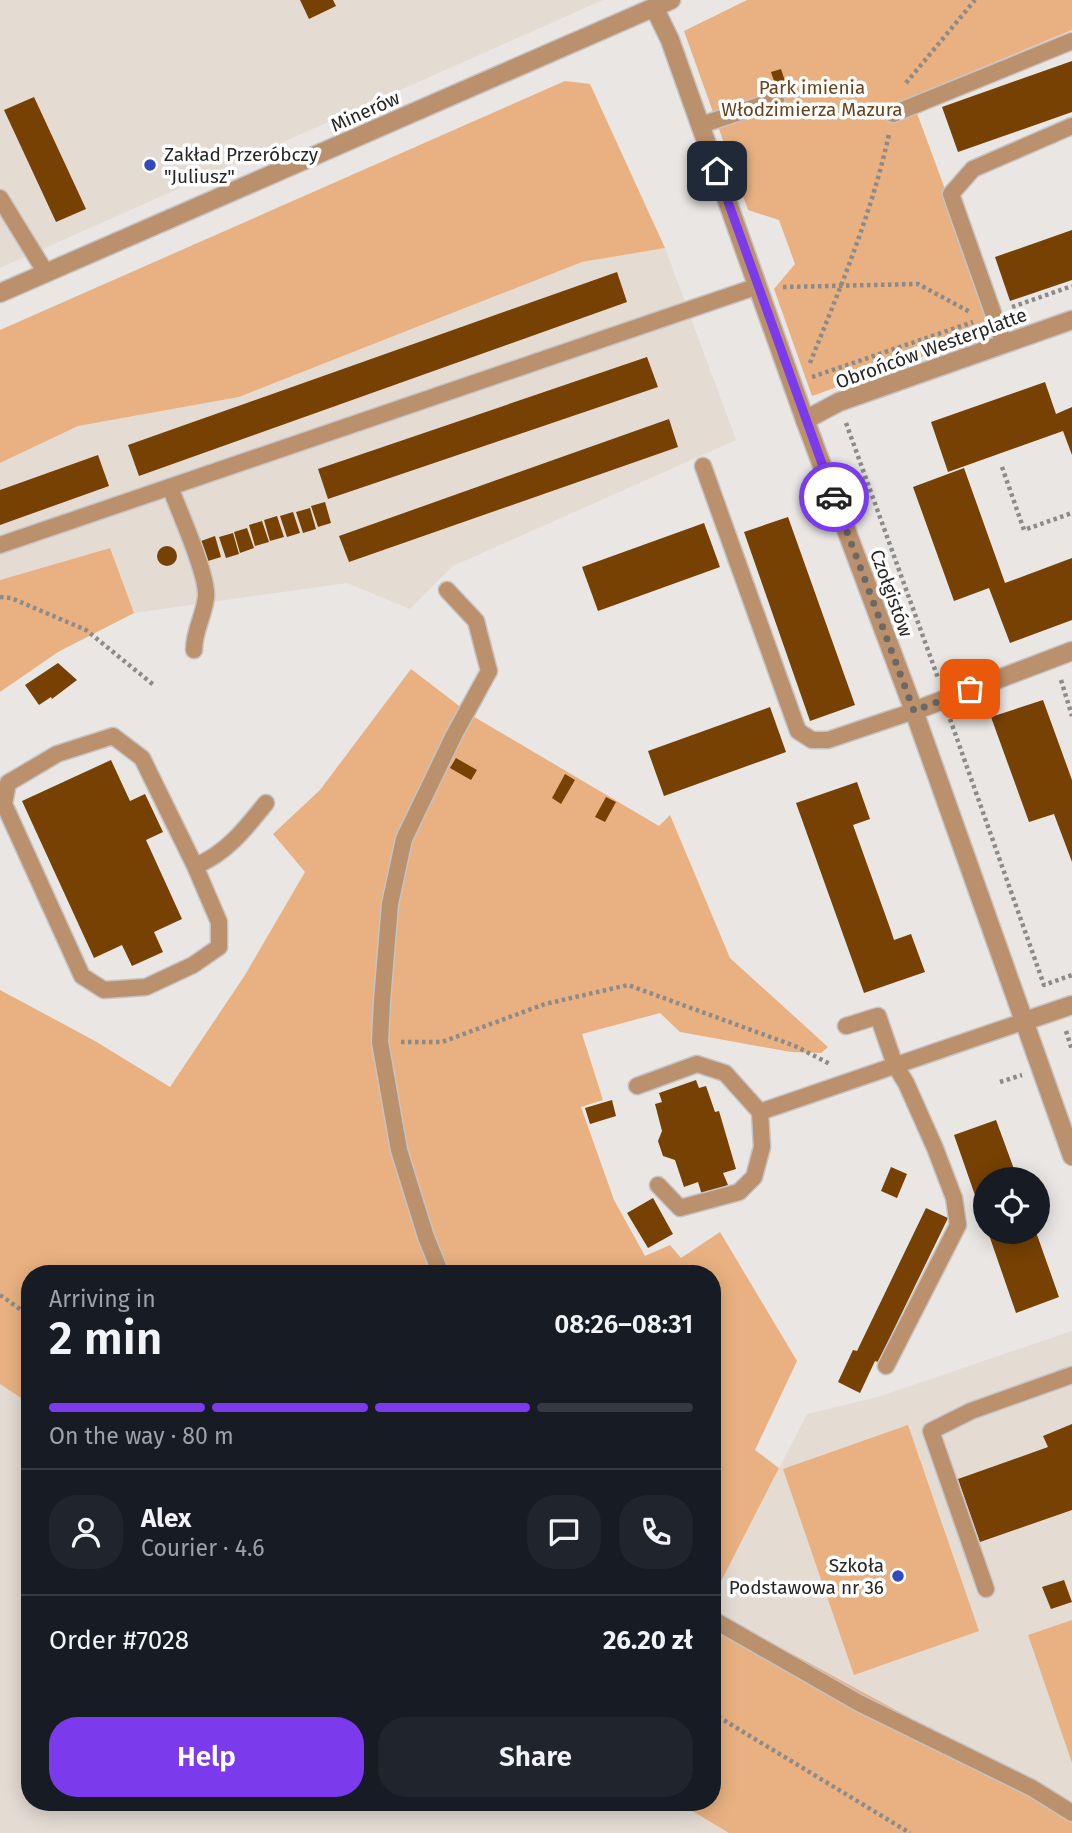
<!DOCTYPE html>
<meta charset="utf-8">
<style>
body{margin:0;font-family:"Fira Sans",sans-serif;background:#20242c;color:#f1f3f6;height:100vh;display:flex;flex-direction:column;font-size:26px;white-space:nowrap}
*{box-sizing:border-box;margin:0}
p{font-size:23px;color:#9ea1a6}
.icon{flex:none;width:38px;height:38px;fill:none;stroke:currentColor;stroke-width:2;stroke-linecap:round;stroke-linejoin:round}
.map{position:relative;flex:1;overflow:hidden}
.side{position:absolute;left:21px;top:1265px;width:700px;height:546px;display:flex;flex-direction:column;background:#171b24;border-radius:28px;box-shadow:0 4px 18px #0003}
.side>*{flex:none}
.tools{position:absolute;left:973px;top:1167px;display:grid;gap:14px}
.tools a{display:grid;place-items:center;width:77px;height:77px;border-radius:50%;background:#171b24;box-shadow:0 4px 18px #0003;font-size:35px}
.pin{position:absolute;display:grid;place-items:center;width:60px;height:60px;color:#fff;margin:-30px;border-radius:14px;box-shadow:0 4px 10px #0006}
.courier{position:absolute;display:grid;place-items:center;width:70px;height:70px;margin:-35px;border:5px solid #7c3aed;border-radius:50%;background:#fff;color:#222;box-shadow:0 2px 9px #0007}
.headline em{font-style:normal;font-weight:600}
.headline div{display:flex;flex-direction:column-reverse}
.headline{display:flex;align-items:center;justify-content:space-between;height:119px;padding:0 28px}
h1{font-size:46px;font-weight:600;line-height:52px}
.bar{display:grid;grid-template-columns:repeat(4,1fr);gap:10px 7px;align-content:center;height:84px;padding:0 28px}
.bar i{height:9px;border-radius:5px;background:#363941}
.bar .selected{background:#7c3aed}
.bar p{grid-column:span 4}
.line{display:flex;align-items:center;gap:18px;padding:0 28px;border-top:2px solid #363941}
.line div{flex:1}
.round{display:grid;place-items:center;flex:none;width:74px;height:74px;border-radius:28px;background:#20242c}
.action{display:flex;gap:14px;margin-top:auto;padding:14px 28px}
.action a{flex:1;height:80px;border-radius:28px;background:#7c3aed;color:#fff;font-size:28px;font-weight:600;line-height:80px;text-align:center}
.action a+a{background:#20242c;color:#f1f3f6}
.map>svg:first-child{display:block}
.built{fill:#e4dbd3}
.green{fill:#e9b181}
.building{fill:#764102}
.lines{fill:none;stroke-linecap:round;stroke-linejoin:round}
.service-casing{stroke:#c6c3c2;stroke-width:19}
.minor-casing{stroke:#c6c3c2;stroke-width:21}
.path{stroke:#8d8b89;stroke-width:4.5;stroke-dasharray:3.5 3.5;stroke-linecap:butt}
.service{stroke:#bb906c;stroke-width:16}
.minor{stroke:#bb906c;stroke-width:18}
.done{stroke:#6b6968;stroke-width:7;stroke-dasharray:0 12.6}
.route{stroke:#7c3aed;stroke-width:9}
.poi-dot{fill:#314bbc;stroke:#fff;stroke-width:2.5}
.labels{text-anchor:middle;stroke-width:7;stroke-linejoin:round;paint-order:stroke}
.park-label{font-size:19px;fill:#6a421b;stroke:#fff}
.street-label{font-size:19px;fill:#272625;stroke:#fff}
.poi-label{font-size:19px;fill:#272625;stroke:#fff;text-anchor:start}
</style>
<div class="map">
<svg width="1072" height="1833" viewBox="0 0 1072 1833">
<rect width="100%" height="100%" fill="#e9e6e4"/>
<g class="built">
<polygon points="0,0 603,0 0,268"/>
<polygon points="665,248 736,440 453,566 410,609 347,583 134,613 109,548 0,580 0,463 78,426 239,397 582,262"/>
<polygon points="1072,1331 1072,1806 712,1610 712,1599 807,1414 878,1397"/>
<polygon points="0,1384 30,1404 30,1802 679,1802 729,1833 0,1833"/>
</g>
<g class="green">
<polygon points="747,0 1072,0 1072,30 911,97 997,330 812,396 774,289 795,264 779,220 748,210 684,31"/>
<polygon points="565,81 590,84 665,248 582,262 239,397 78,426 0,463 0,330"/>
<polygon points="110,548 134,613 58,652 0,692 0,580"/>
<polygon points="411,669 471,715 659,826 670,815 730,958 828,1047 821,1053 791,1052 680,1032 660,1013 582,1034 603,1100 581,1107 614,1200 645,1256 670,1245 681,1258 720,1232 797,1361 755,1450 779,1468 712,1599 712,1274 30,1274 30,1404 0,1384 0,990 95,1041 170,1087 245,975 305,872 273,834 320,790"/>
<polygon points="908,1425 979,1631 854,1675 783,1469"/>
<polygon points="712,1610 1072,1806 1072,1833 729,1833 679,1803 712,1802"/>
<polygon points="1072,1620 1072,1763 1028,1635"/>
</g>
<g class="building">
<polygon points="300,0 333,0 336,6 309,19"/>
<polygon points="1072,61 1072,112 958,152 942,107"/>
<polygon points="781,69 788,90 778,93 771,72"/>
<polygon points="34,97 86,209 56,222 4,110"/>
<polygon points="1072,230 1072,280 1010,301 995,257"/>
<polygon points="617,272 627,302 139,476 128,445"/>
<polygon points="647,357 658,387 328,499 318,469"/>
<polygon points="1045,382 1056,414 1072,407 1072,455 1063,431 948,472 931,422"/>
<polygon points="669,419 678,447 349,562 339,536"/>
<polygon points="98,455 109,486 0,525 0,490"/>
<polygon points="964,468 1005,583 1072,558 1072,620 1010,643 989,588 954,601 913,487"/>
<polygon points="325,502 331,523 318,527 311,506"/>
<polygon points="310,508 316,529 303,533 296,512"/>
<polygon points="293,512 300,533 287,537 280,516"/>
<polygon points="277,516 284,537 270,541 264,520"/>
<polygon points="788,517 855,705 810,721 744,532"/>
<polygon points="262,521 269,542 255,546 249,525"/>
<polygon points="704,523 720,567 598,611 582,567"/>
<polygon points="247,528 254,548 240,553 234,532"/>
<polygon points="233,533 239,554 226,558 219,537"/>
<polygon points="215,536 221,557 208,561 201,541"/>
<circle cx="167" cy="556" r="10"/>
<polygon points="58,663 77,680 52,699 51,697 39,705 25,685"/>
<polygon points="1043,700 1072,780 1072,862 1054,814 1029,822 991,717"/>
<polygon points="770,707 786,752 664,796 648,751"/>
<polygon points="456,758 477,770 471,780 450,768"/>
<polygon points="111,760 130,801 145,794 163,832 146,840 182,919 154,932 163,952 132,966 122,945 94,958 22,801"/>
<polygon points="565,774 575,780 561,804 552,798"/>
<polygon points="857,782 870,819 853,825 890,928 894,940 911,934 925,972 864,993 796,803"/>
<polygon points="606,797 616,802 605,822 595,817"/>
<polygon points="696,1080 699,1088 706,1086 715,1112 719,1111 736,1169 723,1173 728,1185 702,1195 698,1182 684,1187 675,1160 663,1156 658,1141 662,1131 655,1104 662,1102 659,1093"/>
<polygon points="612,1100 616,1116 590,1124 585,1108"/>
<polygon points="996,1120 1018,1180 985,1180 985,1224 954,1135"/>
<polygon points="891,1167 907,1174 897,1198 881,1191"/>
<polygon points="653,1198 673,1234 648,1248 627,1213"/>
<polygon points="926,1208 948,1218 878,1362 875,1361 860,1393 838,1382 853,1350 857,1351"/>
<polygon points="988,1232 1036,1232 1059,1297 1016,1313"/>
<polygon points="1072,1424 1072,1510 980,1542 958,1479 1048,1447 1043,1436"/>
<polygon points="1064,1580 1072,1602 1051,1609 1042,1587"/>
</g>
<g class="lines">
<g class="service-casing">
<g id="service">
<polyline points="893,114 1072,41"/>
<polyline points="701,125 776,100"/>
<polyline points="0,198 46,273"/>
<polyline points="1004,344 951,194 973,169 1072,126"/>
<polyline points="703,466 798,731 812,740 828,740 914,711"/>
<path d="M170 487C179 511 208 575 206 597 204 616 194 630 194 650"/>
<polyline points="0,545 758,286"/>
<path d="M195 866 142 758 113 736 57 754 8 783 4 804 82 976 104 990 146 987 193 965 219 947V922L195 866C226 854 246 828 266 803"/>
<polyline points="846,1026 878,1016 895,1065 906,1083 935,1148 954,1198 958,1225 886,1366"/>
<polyline points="637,1086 697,1064 725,1073 760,1112 762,1147 754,1177 739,1192 680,1208 658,1185"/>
<polyline points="760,1112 1025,1021"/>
<polyline points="441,1274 426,1237 399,1150 380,1042 382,1001 390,904 404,839 454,735 489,671 476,621 447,590"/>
<polyline points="986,1589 931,1431 971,1411 1072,1375"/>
<polyline points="712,1619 859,1703 1032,1788 1072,1813"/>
</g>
</g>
<g class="minor-casing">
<g id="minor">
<polyline points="654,7 670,40 805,420 914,711 1072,1156"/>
<polyline points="0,293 671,0"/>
<polyline points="805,420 839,402 1072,320"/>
<polyline points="914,711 1072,651"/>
<polyline points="1025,1021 1072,1005"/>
</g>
</g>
<g class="path">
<polyline points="906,83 975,0"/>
<polyline points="783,287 918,284 970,312"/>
<polyline points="1012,307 1072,286"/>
<path d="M810 363C840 288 872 213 889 134"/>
<polyline points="812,377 973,322"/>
<polyline points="846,423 938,678"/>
<polyline points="1002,467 1024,530 1072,513"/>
<polyline points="0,597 11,598 86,630 155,686"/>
<polyline points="1061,680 1072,716"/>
<polyline points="950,719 1044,985 1072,975"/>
<polyline points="1066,1031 1072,1050"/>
<polyline points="401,1042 442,1042 545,1004 628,985 795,1046 830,1064"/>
<polyline points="1000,1082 1022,1075"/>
<polyline points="0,1295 30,1316"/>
<polyline points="712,1713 910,1833"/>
</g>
<use href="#service" class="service"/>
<use href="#minor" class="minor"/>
</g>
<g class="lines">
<polyline class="done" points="834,497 914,711 970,689"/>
<polyline class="route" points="717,171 834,497"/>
</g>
<g class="poi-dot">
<circle cx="150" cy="165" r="7"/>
<circle cx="898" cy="1576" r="7"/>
</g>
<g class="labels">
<g class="park-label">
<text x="812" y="94">Park imienia<tspan x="812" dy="22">Włodzimierza Mazura</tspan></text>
</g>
<g class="street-label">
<text transform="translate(365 111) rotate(-24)" y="7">Minerów</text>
<text transform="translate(931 348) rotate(-20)" y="7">Obrońców Westerplatte</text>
<text transform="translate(892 593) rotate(70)" y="7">Czołgistów</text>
</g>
<g class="poi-label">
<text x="164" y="161">Zakład Przeróbczy<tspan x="164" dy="22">"Juliusz"</tspan></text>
<text x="884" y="1572" text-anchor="end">Szkoła<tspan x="884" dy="22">Podstawowa nr 36</tspan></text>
</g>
</g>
</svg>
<div class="tools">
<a><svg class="icon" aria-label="locate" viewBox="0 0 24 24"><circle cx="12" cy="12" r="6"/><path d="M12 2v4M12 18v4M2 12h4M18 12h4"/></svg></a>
</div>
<div class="pin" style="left:970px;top:689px;background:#ea580c"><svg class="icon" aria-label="bag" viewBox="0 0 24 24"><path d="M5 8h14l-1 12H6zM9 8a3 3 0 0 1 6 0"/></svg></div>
<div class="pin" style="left:717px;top:171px;background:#1f2937"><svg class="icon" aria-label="home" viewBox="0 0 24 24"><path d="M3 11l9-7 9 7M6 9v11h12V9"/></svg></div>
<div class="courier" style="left:834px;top:497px"><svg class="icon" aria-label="car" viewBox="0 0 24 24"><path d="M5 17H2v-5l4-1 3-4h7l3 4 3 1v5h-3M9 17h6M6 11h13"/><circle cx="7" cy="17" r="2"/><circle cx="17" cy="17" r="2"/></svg></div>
<section class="side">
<div class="headline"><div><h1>2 min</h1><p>Arriving in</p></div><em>08:26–08:31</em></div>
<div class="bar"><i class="selected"></i><i class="selected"></i><i class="selected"></i><i></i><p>On the way · 80 m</p></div>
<div class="line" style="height:126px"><a class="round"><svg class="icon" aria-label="person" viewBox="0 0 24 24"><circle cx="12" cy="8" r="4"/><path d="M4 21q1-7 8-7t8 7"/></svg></a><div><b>Alex</b><p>Courier · 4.6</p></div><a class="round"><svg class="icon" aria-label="chat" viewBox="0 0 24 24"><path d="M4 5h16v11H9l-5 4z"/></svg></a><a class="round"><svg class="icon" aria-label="phone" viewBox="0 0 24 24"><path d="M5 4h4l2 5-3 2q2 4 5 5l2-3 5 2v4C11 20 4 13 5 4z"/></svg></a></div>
<div class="line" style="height:91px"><div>Order #7028</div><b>26.20 zł</b></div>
<div class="action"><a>Help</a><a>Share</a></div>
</section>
</div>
